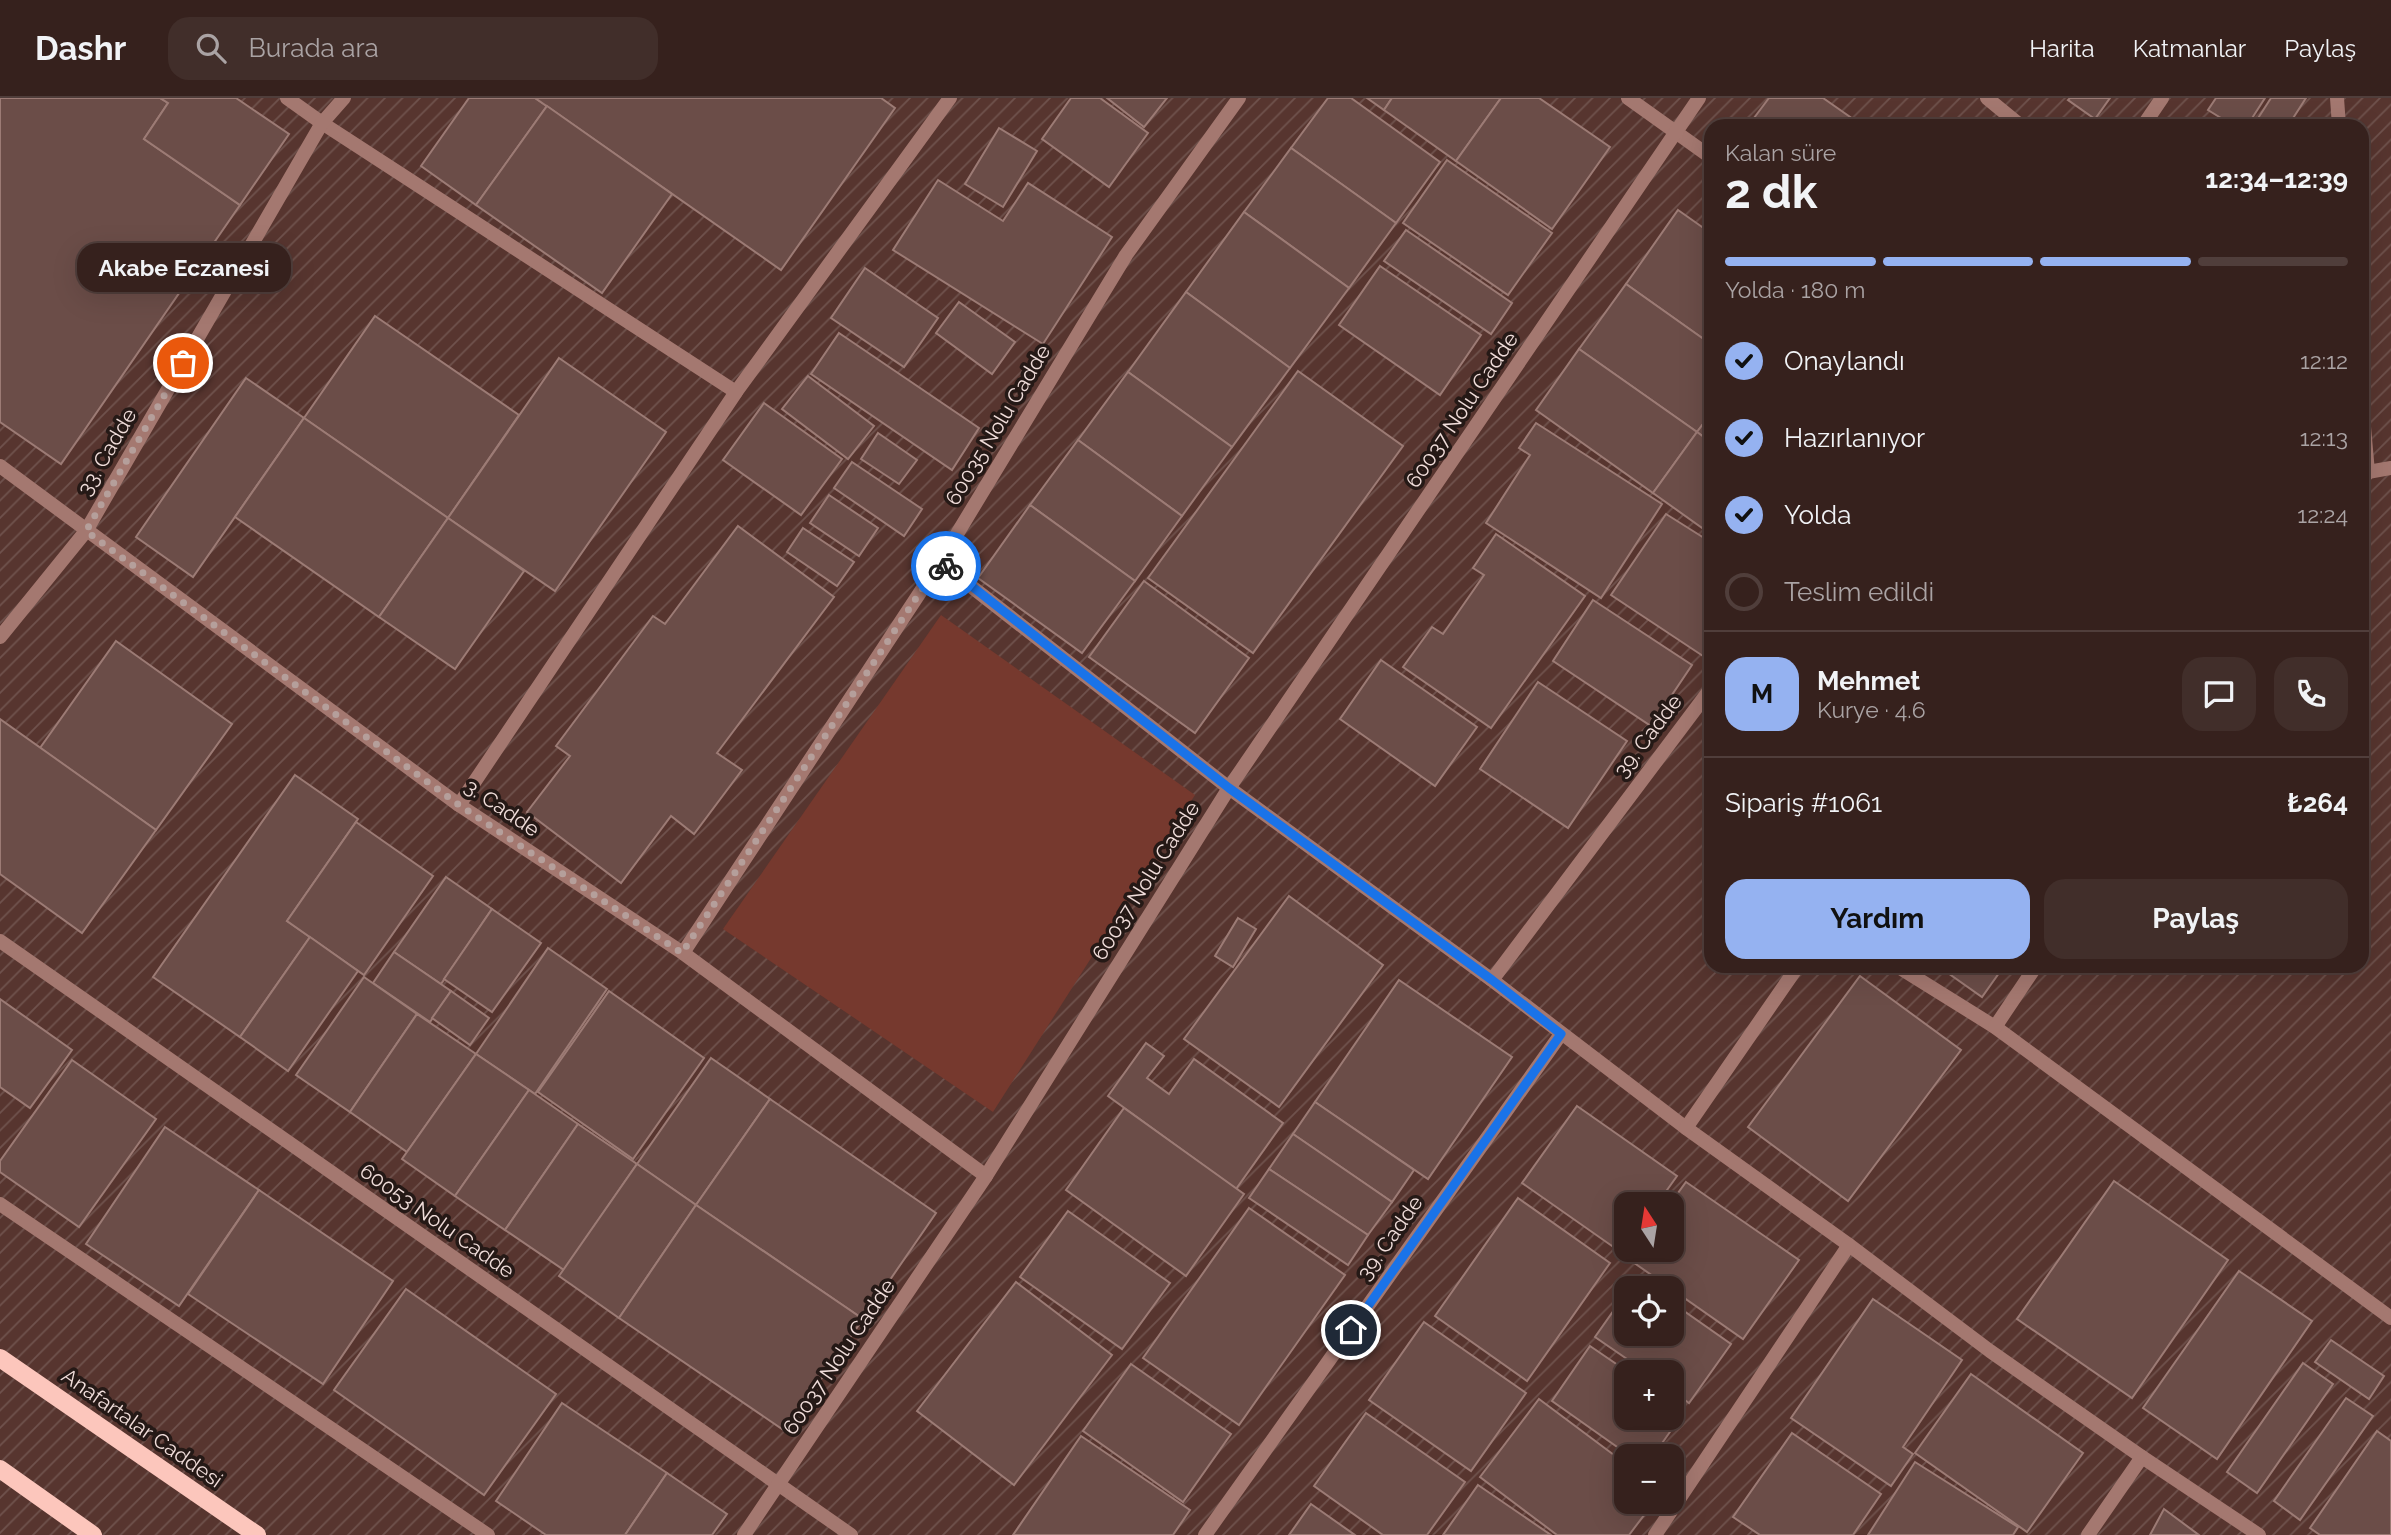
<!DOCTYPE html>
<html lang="tr">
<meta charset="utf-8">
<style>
body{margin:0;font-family:Raleway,sans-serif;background:#412e2a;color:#f1f3f6;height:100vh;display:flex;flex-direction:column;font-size:26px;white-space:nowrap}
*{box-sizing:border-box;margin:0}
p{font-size:23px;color:#aaa3a4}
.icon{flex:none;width:38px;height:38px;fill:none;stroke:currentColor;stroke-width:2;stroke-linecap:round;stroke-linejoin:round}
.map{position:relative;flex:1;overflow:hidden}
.panel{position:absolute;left:1704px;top:21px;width:665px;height:854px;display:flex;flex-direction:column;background:#36211d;border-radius:21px;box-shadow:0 7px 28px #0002,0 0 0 2px #503e3b}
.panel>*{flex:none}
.needle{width:46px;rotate:348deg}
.controls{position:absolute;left:1614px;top:1094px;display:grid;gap:14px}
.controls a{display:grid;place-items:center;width:70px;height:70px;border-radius:14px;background:#36211d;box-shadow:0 7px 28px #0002,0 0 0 2px #503e3b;font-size:35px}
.pin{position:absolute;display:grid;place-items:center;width:60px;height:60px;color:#fff;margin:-30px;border:4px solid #fff;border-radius:50%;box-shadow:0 2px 7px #0007}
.courier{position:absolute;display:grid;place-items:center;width:70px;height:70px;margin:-35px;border:5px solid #1a73e8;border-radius:50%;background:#fff;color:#222;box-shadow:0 2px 9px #0007}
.bubble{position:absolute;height:49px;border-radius:21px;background:#36211d;box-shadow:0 7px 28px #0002,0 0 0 2px #503e3b;font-size:23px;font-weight:700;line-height:49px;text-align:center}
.head em{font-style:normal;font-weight:700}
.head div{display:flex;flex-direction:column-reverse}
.head{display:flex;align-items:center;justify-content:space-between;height:119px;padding:0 21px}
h1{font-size:46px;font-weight:700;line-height:52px}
.bar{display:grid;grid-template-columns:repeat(4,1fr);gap:10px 7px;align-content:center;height:84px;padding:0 21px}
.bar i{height:9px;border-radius:5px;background:#503e3b}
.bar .active{background:#95b2f1}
.bar p{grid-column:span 4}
.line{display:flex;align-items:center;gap:18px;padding:0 21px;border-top:2px solid #503e3b}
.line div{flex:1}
.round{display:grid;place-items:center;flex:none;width:74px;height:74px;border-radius:21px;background:#412e2a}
ol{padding:0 21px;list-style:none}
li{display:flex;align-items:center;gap:21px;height:77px}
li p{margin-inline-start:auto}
li .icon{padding:7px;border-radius:50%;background:#95b2f1;color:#111;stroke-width:4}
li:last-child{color:#aaa3a4}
li i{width:38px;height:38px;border:4px solid #503e3b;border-radius:50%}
.cta{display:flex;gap:14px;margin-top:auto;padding:14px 21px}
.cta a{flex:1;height:80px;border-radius:21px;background:#95b2f1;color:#111;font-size:28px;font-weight:700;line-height:80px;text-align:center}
.cta a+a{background:#412e2a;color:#f1f3f6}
header{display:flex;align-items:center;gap:42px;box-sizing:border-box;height:98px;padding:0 35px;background:#36211d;border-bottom:2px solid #503e3b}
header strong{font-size:33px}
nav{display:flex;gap:38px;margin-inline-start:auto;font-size:24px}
.search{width:490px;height:63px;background:#412e2a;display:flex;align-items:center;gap:18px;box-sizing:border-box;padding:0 24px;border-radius:21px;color:#aaa3a4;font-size:26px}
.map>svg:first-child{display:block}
.industrial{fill:url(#industrial-furrows);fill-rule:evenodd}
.green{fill:#76392e}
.building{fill:#6b4d48;stroke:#9c7b75;stroke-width:2}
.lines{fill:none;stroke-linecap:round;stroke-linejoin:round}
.lane{stroke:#a47870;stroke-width:14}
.street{stroke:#a47870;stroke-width:14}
.primary{stroke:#fcc6bc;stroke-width:18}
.done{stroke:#b59f9b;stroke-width:7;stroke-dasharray:0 12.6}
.route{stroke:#1a73e8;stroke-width:9}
.labels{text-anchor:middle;stroke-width:7;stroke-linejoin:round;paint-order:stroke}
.street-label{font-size:21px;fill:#f0ddda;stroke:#251916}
</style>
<header>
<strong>Dashr</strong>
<div class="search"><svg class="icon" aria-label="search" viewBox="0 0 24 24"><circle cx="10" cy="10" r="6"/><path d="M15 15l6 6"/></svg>Burada ara</div>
<nav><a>Harita</a><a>Katmanlar</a><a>Paylaş</a></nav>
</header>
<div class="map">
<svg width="2391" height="1437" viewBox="0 0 2391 1437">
<defs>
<pattern id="industrial-furrows" width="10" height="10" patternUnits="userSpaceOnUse" patternTransform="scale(1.75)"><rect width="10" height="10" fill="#57352f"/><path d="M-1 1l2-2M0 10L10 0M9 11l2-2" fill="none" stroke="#6f524d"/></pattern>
</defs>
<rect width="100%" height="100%" fill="#482c27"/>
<path class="industrial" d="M0 0H2391V1437H0ZM1712 28H2362V868H1712ZM1626 1106H1671V1152H1626ZM1626 1190H1671V1236H1626ZM1626 1274H1671V1320H1626ZM1626 1358H1671V1404H1626Z"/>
<polygon class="green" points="941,517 1195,697 993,1014 723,831"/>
<g class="building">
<polygon points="0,0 160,0 168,5 144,41 240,107 61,366 0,324"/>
<polygon points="160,0 236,0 289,36 240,107 144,41 168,5"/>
<polygon points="469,0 535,0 547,8 476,107 421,68"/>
<polygon points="535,0 881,0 895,10 781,172"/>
<polygon points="1071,0 1100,0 1148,35 1109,89 1042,41"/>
<polygon points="1107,0 1167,0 1144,29"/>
<polygon points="1328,0 1351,0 1440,64 1396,125 1291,50"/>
<polygon points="1367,0 1392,0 1384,12"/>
<polygon points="1392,0 1501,0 1456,63 1384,12"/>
<polygon points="1501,0 1539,0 1610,49 1552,131 1456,63"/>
<polygon points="1769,0 1823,0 1863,28 1748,28"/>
<polygon points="2070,0 2110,0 2095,21 2068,2"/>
<polygon points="2216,0 2265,0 2247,28 2234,28 2208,12"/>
<polygon points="2271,0 2306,0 2288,28 2253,28"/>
<polygon points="547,8 672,96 602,195 476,107"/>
<polygon points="999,30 1037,53 1003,109 965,86"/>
<polygon points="1291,50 1396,125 1349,190 1244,114"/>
<polygon points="1447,62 1552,135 1508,197 1403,125"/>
<polygon points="938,82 1003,123 1028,85 1112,139 1043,246 893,152"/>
<polygon points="1678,112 1712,136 1712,247 1626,186"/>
<polygon points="1244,114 1349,190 1290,270 1186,194"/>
<polygon points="1406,132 1512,205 1491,236 1384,163"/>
<polygon points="1380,168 1481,237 1440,297 1339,227"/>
<polygon points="865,170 938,220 904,269 831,220"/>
<polygon points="1626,186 1712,247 1712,314 1697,334 1579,251"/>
<polygon points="1186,194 1290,270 1232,349 1128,274"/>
<polygon points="959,204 1015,244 992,276 936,235"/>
<polygon points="375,218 519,317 448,420 304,320"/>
<polygon points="839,235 979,330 952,372 811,276"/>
<polygon points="1579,251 1697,334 1653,395 1536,312"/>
<polygon points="559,260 666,334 555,493 448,420"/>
<polygon points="1298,273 1403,348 1253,555 1148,480"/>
<polygon points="1128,274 1232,349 1182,418 1078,342"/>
<polygon points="808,278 874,328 848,361 782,311"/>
<polygon points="246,280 304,320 193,479 136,439"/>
<polygon points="764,305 842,361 801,417 723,362"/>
<polygon points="1712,314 1712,345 1697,334"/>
<polygon points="304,320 448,420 379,519 235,419"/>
<polygon points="1536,325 1662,406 1601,500 1486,425 1530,357 1519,350"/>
<polygon points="1697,334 1712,345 1712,437 1653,395"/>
<polygon points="878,335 917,362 899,386 861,361"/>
<polygon points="1078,342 1182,418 1135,483 1030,407"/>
<polygon points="852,364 922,411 904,438 834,390"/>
<polygon points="829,397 878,430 859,458 810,425"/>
<polygon points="1030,407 1135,483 1082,555 978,480"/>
<polygon points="1666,416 1712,445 1712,558 1709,562 1611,497"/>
<polygon points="448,420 524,473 455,571 379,519"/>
<polygon points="738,428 834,499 717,655 742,672 694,736 671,718 621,785 527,714 570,658 556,648 653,518 665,526"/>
<polygon points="803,430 854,464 837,488 787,454"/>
<polygon points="1496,436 1585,498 1491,630 1403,569 1432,529 1443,536 1484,477 1473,470"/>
<polygon points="1144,483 1249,560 1195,635 1089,559"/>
<polygon points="1593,502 1692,567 1651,628 1553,563"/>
<polygon points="116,543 232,626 156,732 40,650"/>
<polygon points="1381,562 1477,629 1435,688 1340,621"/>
<polygon points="1538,584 1627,643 1568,730 1480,671"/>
<polygon points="0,621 156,732 82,835 0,776"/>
<polygon points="295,677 358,721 287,823 310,839 240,939 153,879"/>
<polygon points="356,724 433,778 364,877 287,823"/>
<polygon points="446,779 492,811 441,886 394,854"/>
<polygon points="1289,798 1383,867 1279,1009 1184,941"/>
<polygon points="492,811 541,845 492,914 444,881"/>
<polygon points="1238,820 1256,831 1233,869 1215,858"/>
<polygon points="310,839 358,873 288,973 240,939"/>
<polygon points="548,850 607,891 535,996 476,956"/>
<polygon points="394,854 451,893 430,924 373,885"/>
<polygon points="1938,868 2004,868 1982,899"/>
<polygon points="1860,878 1961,952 1848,1103 1748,1029"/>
<polygon points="364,879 417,916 350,1014 296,977"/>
<polygon points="1399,882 1512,959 1428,1081 1315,1004"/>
<polygon points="451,893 489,920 470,947 432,920"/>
<polygon points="609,893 704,960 633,1061 538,994"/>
<polygon points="0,901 72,952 30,1010 0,989"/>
<polygon points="417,916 476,956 407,1054 350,1014"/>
<polygon points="1146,945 1164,958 1147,980 1169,996 1194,961 1283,1025 1236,1091 1108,998"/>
<polygon points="476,956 529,992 455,1098 402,1061"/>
<polygon points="711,960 770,1001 696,1107 637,1066"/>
<polygon points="72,962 156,1021 79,1129 0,1074 0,1063"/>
<polygon points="529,992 578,1026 505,1132 455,1098"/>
<polygon points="770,1001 936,1115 863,1221 696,1107"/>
<polygon points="1315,1004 1414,1072 1392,1104 1293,1036"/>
<polygon points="1577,1008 1677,1078 1657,1106 1626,1106 1626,1150 1622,1155 1522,1085"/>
<polygon points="1124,1010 1244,1096 1186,1178 1066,1092"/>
<polygon points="578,1026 637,1066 564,1172 505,1132"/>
<polygon points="165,1029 259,1092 179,1208 86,1146"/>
<polygon points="1293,1036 1392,1104 1368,1137 1269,1071"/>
<polygon points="637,1066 696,1107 619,1220 559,1178"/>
<polygon points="1269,1071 1368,1137 1348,1167 1249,1100"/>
<polygon points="2114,1083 2228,1162 2132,1300 2017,1221"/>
<polygon points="1686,1084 1799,1162 1743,1241 1630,1162 1638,1152 1671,1152 1670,1106"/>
<polygon points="259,1092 393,1183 323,1286 188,1196"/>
<polygon points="1518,1100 1610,1165 1527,1283 1435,1218"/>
<polygon points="696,1107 863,1221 785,1333 619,1220"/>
<polygon points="1249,1110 1345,1177 1239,1327 1143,1260"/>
<polygon points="1068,1113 1170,1185 1122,1251 1020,1179"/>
<polygon points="2239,1173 2312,1223 2217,1361 2143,1310"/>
<polygon points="1636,1180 1651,1190 1629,1190"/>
<polygon points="1016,1184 1112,1257 1014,1387 917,1313"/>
<polygon points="406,1191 556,1296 484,1397 334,1292"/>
<polygon points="1626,1195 1626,1236 1671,1236 1671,1204 1731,1246 1689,1305 1671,1292 1671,1274 1646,1274 1595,1239"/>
<polygon points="1873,1201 1962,1262 1903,1349 1913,1356 1891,1388 1791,1320"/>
<polygon points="1424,1224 1526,1295 1471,1373 1369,1302"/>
<polygon points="2331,1242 2384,1278 2369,1301 2315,1264"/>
<polygon points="1590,1248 1628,1274 1626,1274 1626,1320 1671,1320 1671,1304 1684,1314 1653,1358 1630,1358 1552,1303"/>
<polygon points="2303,1265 2333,1286 2257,1395 2227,1374"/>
<polygon points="1131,1266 1231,1336 1183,1404 1083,1333"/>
<polygon points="1971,1276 2083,1355 2027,1434 1915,1355"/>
<polygon points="2346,1300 2373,1318 2300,1422 2274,1403"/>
<polygon points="1539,1301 1626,1366 1626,1404 1654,1404 1629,1437 1557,1437 1480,1379"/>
<polygon points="562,1305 667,1375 625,1437 546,1437 496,1403"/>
<polygon points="1366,1315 1465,1384 1427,1437 1383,1437 1314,1388"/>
<polygon points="2377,1333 2391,1343 2391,1437 2320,1437 2310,1430"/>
<polygon points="1792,1335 1881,1396 1853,1437 1760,1437 1733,1419"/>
<polygon points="1081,1338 1190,1412 1173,1437 1013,1437"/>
<polygon points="1915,1364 2018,1429 2013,1437 1868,1437"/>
<polygon points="667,1375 727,1416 712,1437 625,1437"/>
<polygon points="1478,1387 1551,1437 1443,1437"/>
<polygon points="1311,1406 1355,1437 1289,1437"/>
<polygon points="2164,1411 2199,1437 2150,1437"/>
</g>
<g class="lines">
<polyline class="lane" points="0,1106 488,1437"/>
<g class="street">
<polyline points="287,0 322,25 736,294"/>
<polyline points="1628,0 1712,60"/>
<polyline points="1987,0 2021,28"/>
<polyline points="2337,0 2339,28"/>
<polyline points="2143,28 2162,0"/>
<polyline points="2362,306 2368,374 2362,382"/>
<polyline points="0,368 459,707 683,855 986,1078"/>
<polyline points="2368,374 2391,370"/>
<polyline points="940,464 1229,690 1492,882 1686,1030 1849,1147 1990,1253 2142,1359 2259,1437"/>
<polyline points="0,539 86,433 322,25 344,0"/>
<polyline points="459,707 736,294 950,0"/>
<polyline points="0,843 851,1437"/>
<polyline points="683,855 940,464 1126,157 1239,0"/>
<polyline points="1897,868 1995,929 2391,1220"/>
<polyline points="1492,882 1712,589"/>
<polyline points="1995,929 2036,868"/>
<polyline points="1686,1030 1798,868"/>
<polyline points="744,1437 986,1078 1229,690 1699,0"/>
<polyline points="1205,1437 1561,936"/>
<polyline points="1655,1437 1849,1147"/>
<polyline points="2088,1437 2142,1359"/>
</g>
<g class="primary">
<polyline points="0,1260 257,1437"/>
<polyline points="0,1371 93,1437"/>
</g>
</g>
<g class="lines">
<polyline class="done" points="183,265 86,433 459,707 682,855 940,464 946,468"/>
<polyline class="route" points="946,468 1229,690 1492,882 1561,936 1351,1232"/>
</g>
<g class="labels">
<g class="street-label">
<text transform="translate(1462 312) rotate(-56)" y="7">60037 Nolu Cadde</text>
<text transform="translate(998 327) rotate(-59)" y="7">60035 Nolu Cadde</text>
<text transform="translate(107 354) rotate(-60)" y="7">33. Cadde</text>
<text transform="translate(1648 638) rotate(-53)" y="7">39. Cadde</text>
<text transform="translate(502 710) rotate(34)" y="7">3. Cadde</text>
<text transform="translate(1146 783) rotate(-58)" y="7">60037 Nolu Cadde</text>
<text transform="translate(437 1123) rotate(35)" y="7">60053 Nolu Cadde</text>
<text transform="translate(1390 1140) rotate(-55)" y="7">39. Cadde</text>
<text transform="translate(839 1259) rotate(-56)" y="7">60037 Nolu Cadde</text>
<text transform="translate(142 1330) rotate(35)" y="7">Anafartalar Caddesi</text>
</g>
</g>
</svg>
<div class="controls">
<a><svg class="needle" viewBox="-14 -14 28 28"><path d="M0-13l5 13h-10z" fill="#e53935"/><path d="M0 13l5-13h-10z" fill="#aaa3a4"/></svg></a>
<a><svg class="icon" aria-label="locate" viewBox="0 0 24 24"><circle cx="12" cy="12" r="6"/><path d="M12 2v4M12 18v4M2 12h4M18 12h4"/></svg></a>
<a>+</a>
<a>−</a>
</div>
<div class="pin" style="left:183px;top:265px;background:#ea580c"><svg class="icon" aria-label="bag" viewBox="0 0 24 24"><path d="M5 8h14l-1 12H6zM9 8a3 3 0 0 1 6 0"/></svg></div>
<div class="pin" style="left:1351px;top:1232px;background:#1f2937"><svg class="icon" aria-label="home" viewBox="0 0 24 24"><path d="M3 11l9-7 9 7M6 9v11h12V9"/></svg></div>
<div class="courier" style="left:946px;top:468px"><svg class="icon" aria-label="bike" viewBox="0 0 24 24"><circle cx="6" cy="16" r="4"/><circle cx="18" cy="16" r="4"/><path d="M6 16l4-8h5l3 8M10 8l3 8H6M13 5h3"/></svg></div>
<div class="bubble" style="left:77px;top:145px;width:214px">Akabe Eczanesi</div>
<section class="panel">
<div class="head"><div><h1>2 dk</h1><p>Kalan süre</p></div><em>12:34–12:39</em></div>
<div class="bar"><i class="active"></i><i class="active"></i><i class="active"></i><i></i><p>Yolda · 180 m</p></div>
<ol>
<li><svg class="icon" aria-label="check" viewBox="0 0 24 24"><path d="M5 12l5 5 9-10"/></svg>Onaylandı<p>12:12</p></li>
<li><svg class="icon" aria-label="check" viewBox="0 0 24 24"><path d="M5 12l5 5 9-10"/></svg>Hazırlanıyor<p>12:13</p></li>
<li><svg class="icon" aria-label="check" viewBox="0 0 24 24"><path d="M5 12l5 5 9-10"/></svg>Yolda<p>12:24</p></li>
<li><i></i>Teslim edildi</li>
</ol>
<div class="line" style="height:126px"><b class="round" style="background:#95b2f1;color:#111">M</b><div><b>Mehmet</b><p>Kurye · 4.6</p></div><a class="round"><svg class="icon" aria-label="chat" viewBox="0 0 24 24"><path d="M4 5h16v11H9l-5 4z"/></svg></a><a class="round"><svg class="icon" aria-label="phone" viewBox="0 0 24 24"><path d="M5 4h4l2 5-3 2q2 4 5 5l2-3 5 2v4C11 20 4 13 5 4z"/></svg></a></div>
<div class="line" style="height:91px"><div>Sipariş #1061</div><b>₺264</b></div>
<div class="cta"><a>Yardım</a><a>Paylaş</a></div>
</section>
</div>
